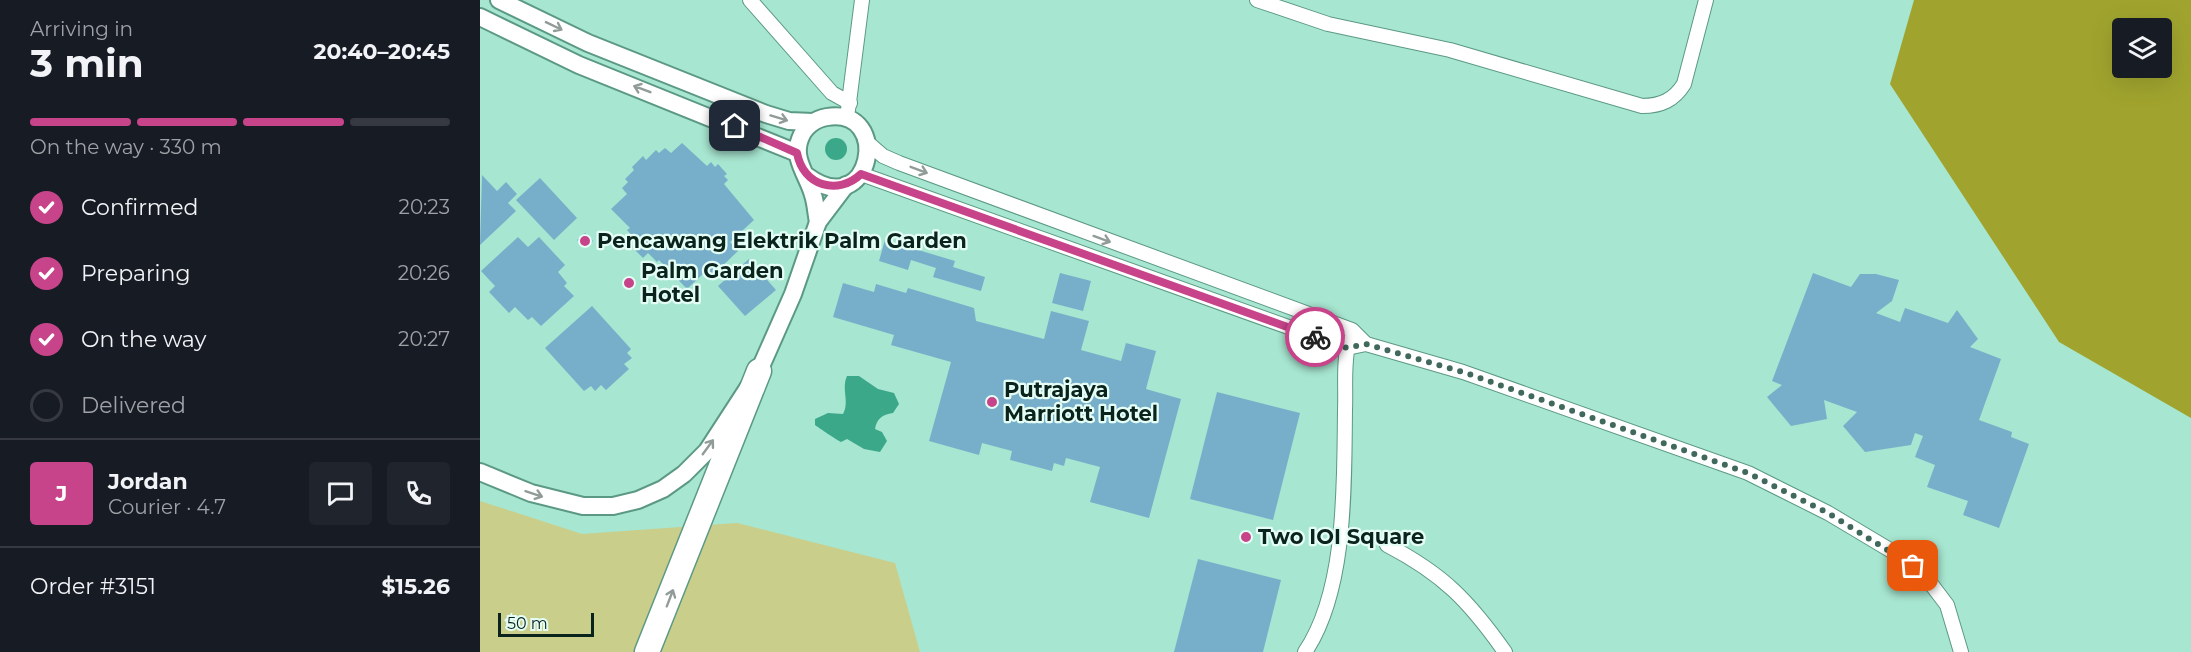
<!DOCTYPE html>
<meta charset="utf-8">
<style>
body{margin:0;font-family:Montserrat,sans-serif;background:#20242c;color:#f1f3f6;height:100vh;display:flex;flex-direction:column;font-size:22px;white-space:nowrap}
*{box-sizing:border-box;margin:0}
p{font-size:20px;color:#9ea1a6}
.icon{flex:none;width:33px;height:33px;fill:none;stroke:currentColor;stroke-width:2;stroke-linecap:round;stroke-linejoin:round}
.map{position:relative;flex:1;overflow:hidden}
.side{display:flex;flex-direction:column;background:#171b24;width:480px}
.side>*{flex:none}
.buttons{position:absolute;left:1632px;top:18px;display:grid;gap:12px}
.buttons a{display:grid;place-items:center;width:60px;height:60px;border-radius:6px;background:#171b24;box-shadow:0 6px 24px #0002;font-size:30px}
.scale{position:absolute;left:18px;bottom:15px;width:96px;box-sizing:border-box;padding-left:6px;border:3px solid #0a241d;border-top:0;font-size:16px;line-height:21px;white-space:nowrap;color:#0a241d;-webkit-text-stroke:4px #e5fef5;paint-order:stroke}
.pin{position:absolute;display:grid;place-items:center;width:51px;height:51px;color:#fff;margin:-26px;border-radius:12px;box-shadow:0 3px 9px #0006}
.courier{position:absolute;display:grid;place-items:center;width:60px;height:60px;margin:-30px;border:4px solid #c7448a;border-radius:50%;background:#fff;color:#222;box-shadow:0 2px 8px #0007}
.overview em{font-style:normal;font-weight:700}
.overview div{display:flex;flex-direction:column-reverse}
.overview{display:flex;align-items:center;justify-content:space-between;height:102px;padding:0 30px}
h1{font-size:39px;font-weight:700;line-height:45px}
.bar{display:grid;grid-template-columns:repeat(4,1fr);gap:9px 6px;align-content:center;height:72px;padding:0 30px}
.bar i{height:8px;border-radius:4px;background:#363941}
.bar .selected{background:#c7448a}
.bar p{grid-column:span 4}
.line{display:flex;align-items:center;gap:15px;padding:0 30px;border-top:2px solid #363941}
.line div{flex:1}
.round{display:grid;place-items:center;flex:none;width:63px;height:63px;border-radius:6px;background:#20242c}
ol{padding:0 30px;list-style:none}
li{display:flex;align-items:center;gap:18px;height:66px}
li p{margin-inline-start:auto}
li .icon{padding:6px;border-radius:50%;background:#c7448a;color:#fff;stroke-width:4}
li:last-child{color:#9ea1a6}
li i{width:33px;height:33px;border:3px solid #363941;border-radius:50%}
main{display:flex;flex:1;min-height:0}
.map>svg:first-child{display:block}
.green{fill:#cace8b}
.forest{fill:#a0a42e;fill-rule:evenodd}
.water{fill:#3ca88a}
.building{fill:#77afcb}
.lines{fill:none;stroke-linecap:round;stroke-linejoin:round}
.minor-casing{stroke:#5c9985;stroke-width:16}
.tertiary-casing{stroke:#5c9985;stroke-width:20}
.motorway-casing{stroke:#5c9985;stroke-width:27}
.minor{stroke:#fff;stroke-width:14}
.tertiary{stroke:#fff;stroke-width:16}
.motorway{stroke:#fff;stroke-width:24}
.oneway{stroke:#919c99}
.done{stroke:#41685c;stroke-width:6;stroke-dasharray:0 10.8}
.route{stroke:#c7448a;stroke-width:8}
.poi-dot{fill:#c7448a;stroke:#e5fef5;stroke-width:2}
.labels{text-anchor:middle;stroke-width:4.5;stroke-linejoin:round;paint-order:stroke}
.poi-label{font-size:21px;font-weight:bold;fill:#0a241d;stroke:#e5fef5;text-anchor:start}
</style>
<main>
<section class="side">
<div class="overview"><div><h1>3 min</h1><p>Arriving in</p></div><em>20:40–20:45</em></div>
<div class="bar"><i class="selected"></i><i class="selected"></i><i class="selected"></i><i></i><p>On the way · 330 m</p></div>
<ol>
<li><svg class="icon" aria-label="check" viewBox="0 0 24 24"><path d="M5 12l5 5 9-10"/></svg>Confirmed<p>20:23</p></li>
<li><svg class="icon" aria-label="check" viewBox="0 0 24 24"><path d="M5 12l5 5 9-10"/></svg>Preparing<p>20:26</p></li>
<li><svg class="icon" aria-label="check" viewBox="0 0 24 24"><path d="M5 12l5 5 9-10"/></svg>On the way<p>20:27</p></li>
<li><i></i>Delivered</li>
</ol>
<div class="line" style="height:108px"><b class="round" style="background:#c7448a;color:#fff">J</b><div><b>Jordan</b><p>Courier · 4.7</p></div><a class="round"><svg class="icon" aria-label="chat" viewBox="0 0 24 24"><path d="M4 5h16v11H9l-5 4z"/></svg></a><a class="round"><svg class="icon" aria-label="phone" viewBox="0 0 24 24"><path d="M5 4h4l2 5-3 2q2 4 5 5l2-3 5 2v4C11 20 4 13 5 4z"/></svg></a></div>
<div class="line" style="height:78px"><div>Order #3151</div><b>$15.26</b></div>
</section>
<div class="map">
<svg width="1711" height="652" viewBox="0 0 1711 652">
<rect width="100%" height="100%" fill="#a7e6d0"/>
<polygon class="green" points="0,501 102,534 257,523 415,563 440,652 0,652"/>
<path class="forest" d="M1434 0H1711V418L1579 342 1410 84ZM1642 28H1682V68H1642Z"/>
<g class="water">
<circle cx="356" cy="149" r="11"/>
<path d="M367 376H379L398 389 414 393 419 404 413 413C402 415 397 418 395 429L402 432 407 441 400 452 384 449 367 439 361 442C357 440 339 428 335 425V419L348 413 363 414C370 402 361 389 367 376Z"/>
</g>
<g class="building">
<polygon points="202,143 227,166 231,162 235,167 238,164 247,174 244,176 248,180 244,184 274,220 250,242 258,251 230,278 225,272 207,289 179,260 177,262 168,253 163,258 152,247 157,242 147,230 150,228 131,209 147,194 142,188 148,182 145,179 154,170 152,167 163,156 166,160 176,150 179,153 185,148 191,153"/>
<polygon points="2,175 17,191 26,182 37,194 28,203 36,211 0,245"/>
<polygon points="60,178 97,218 74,240 36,200"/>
<polygon points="105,233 113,241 105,248 97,240"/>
<polygon points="38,237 48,247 59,237 85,265 78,272 87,283 84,286 94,296 61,326 52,317 48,320 35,307 29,313 9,292 15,286 1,271"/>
<polygon points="405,240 475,261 473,267 505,277 501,291 453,277 456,268 431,260 428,270 399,261"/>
<polygon points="269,259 296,290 265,316 238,286"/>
<polygon points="580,273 611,281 603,311 572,303"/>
<polygon points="1333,273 1371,287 1380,274 1396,274 1419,280 1412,301 1396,313 1420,322 1425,308 1468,323 1477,310 1498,339 1490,347 1521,359 1499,420 1532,432 1531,437 1549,444 1519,528 1483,515 1488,501 1447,487 1455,465 1435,457 1443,436 1435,433 1431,445 1385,452 1363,426 1377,412 1344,400 1347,419 1311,426 1287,397 1302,385 1292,381"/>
<polygon points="363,283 394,292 396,284 426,293 428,288 494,308 496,321 564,339 571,311 609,321 601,350 641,361 646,343 676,351 666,389 701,399 669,518 610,502 620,467 586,458 584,466 574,463 572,471 530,460 532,451 502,443 499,455 449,441 471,362 411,345 414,335 353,317"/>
<polygon points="112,306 151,349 147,353 152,358 144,364 149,369 126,390 121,385 115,391 111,386 104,391 65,348"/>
<polygon points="737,392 820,413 793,520 710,499"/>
<polygon points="718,559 801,580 783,652 694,652"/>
</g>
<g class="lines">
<g class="minor-casing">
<g id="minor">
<polyline points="270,0 352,93 370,103"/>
<path d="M777 0 848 24 970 50 1162 106C1181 106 1194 100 1204 84L1226 0"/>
<polyline points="368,110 382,0"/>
<polyline points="388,143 403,156 419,163 872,330 886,344"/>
<polyline points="381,174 867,348 886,344 983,372 1268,473 1348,513 1420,556 1445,576 1467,605 1481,652"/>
<path d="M907 545C963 574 989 601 1025 652"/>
<path d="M825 652C867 590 864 483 865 410 866 388 863 362 869 341"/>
</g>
</g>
<g class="tertiary-casing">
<g id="tertiary">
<polyline points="19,0 108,43 286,114 309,121 333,122"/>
<polyline points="0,17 99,65 317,153"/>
<path d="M327 176C392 224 413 106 347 117 335 119 324 127 320 139 312 159 328 176 333 195 336 204 336 213 338 222"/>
<polyline points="0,472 51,493 103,506 133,506 158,500 183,489 204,474 227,451 279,371 313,294 338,222 366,185"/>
</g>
</g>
<g class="motorway-casing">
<polyline id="motorway" points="167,652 279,371"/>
</g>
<use href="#minor" class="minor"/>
<use href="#tertiary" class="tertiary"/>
<use href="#motorway" class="motorway"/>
</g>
<defs><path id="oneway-shaft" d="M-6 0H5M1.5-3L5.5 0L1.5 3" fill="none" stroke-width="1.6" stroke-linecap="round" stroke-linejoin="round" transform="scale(1.5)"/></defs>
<g class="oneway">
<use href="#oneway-shaft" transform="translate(74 26) rotate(26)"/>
<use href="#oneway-shaft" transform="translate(162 89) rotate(-159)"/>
<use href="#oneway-shaft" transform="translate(299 118) rotate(17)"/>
<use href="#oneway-shaft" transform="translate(439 170) rotate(21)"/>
<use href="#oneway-shaft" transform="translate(622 239) rotate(20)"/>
<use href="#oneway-shaft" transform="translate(228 447) rotate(-54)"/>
<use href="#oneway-shaft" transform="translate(54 494) rotate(18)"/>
<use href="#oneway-shaft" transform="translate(190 598) rotate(-69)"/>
</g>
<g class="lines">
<polyline class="done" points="835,337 867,348 886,344 983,372 1268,473 1348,513 1433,566"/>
<path class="route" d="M255 126 317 153C323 186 358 196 381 174L835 337"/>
</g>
<g class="poi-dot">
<circle cx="105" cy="241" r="6"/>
<circle cx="149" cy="283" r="6"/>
<circle cx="512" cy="402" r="6"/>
<circle cx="766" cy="537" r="6"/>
</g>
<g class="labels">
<g class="poi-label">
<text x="117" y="248">Pencawang Elektrik Palm Garden</text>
<text x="161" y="278">Palm Garden<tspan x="161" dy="24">Hotel</tspan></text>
<text x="524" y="397">Putrajaya<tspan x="524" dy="24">Marriott Hotel</tspan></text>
<text x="778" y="544">Two IOI Square</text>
</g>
</g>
</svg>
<div class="buttons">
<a><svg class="icon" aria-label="layers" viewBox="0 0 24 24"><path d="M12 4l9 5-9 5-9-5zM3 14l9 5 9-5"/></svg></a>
</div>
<div class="scale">50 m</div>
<div class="pin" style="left:1433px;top:566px;background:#ea580c"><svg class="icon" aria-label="bag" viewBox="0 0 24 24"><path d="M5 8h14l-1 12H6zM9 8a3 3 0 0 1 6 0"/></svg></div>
<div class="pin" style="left:255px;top:126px;background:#1f2937"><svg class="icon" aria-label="home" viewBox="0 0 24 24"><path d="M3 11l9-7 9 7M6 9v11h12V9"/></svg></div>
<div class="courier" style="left:835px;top:337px"><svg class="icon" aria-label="bike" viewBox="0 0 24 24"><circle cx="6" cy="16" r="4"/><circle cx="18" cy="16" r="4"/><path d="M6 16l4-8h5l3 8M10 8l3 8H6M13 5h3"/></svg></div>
</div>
</main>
